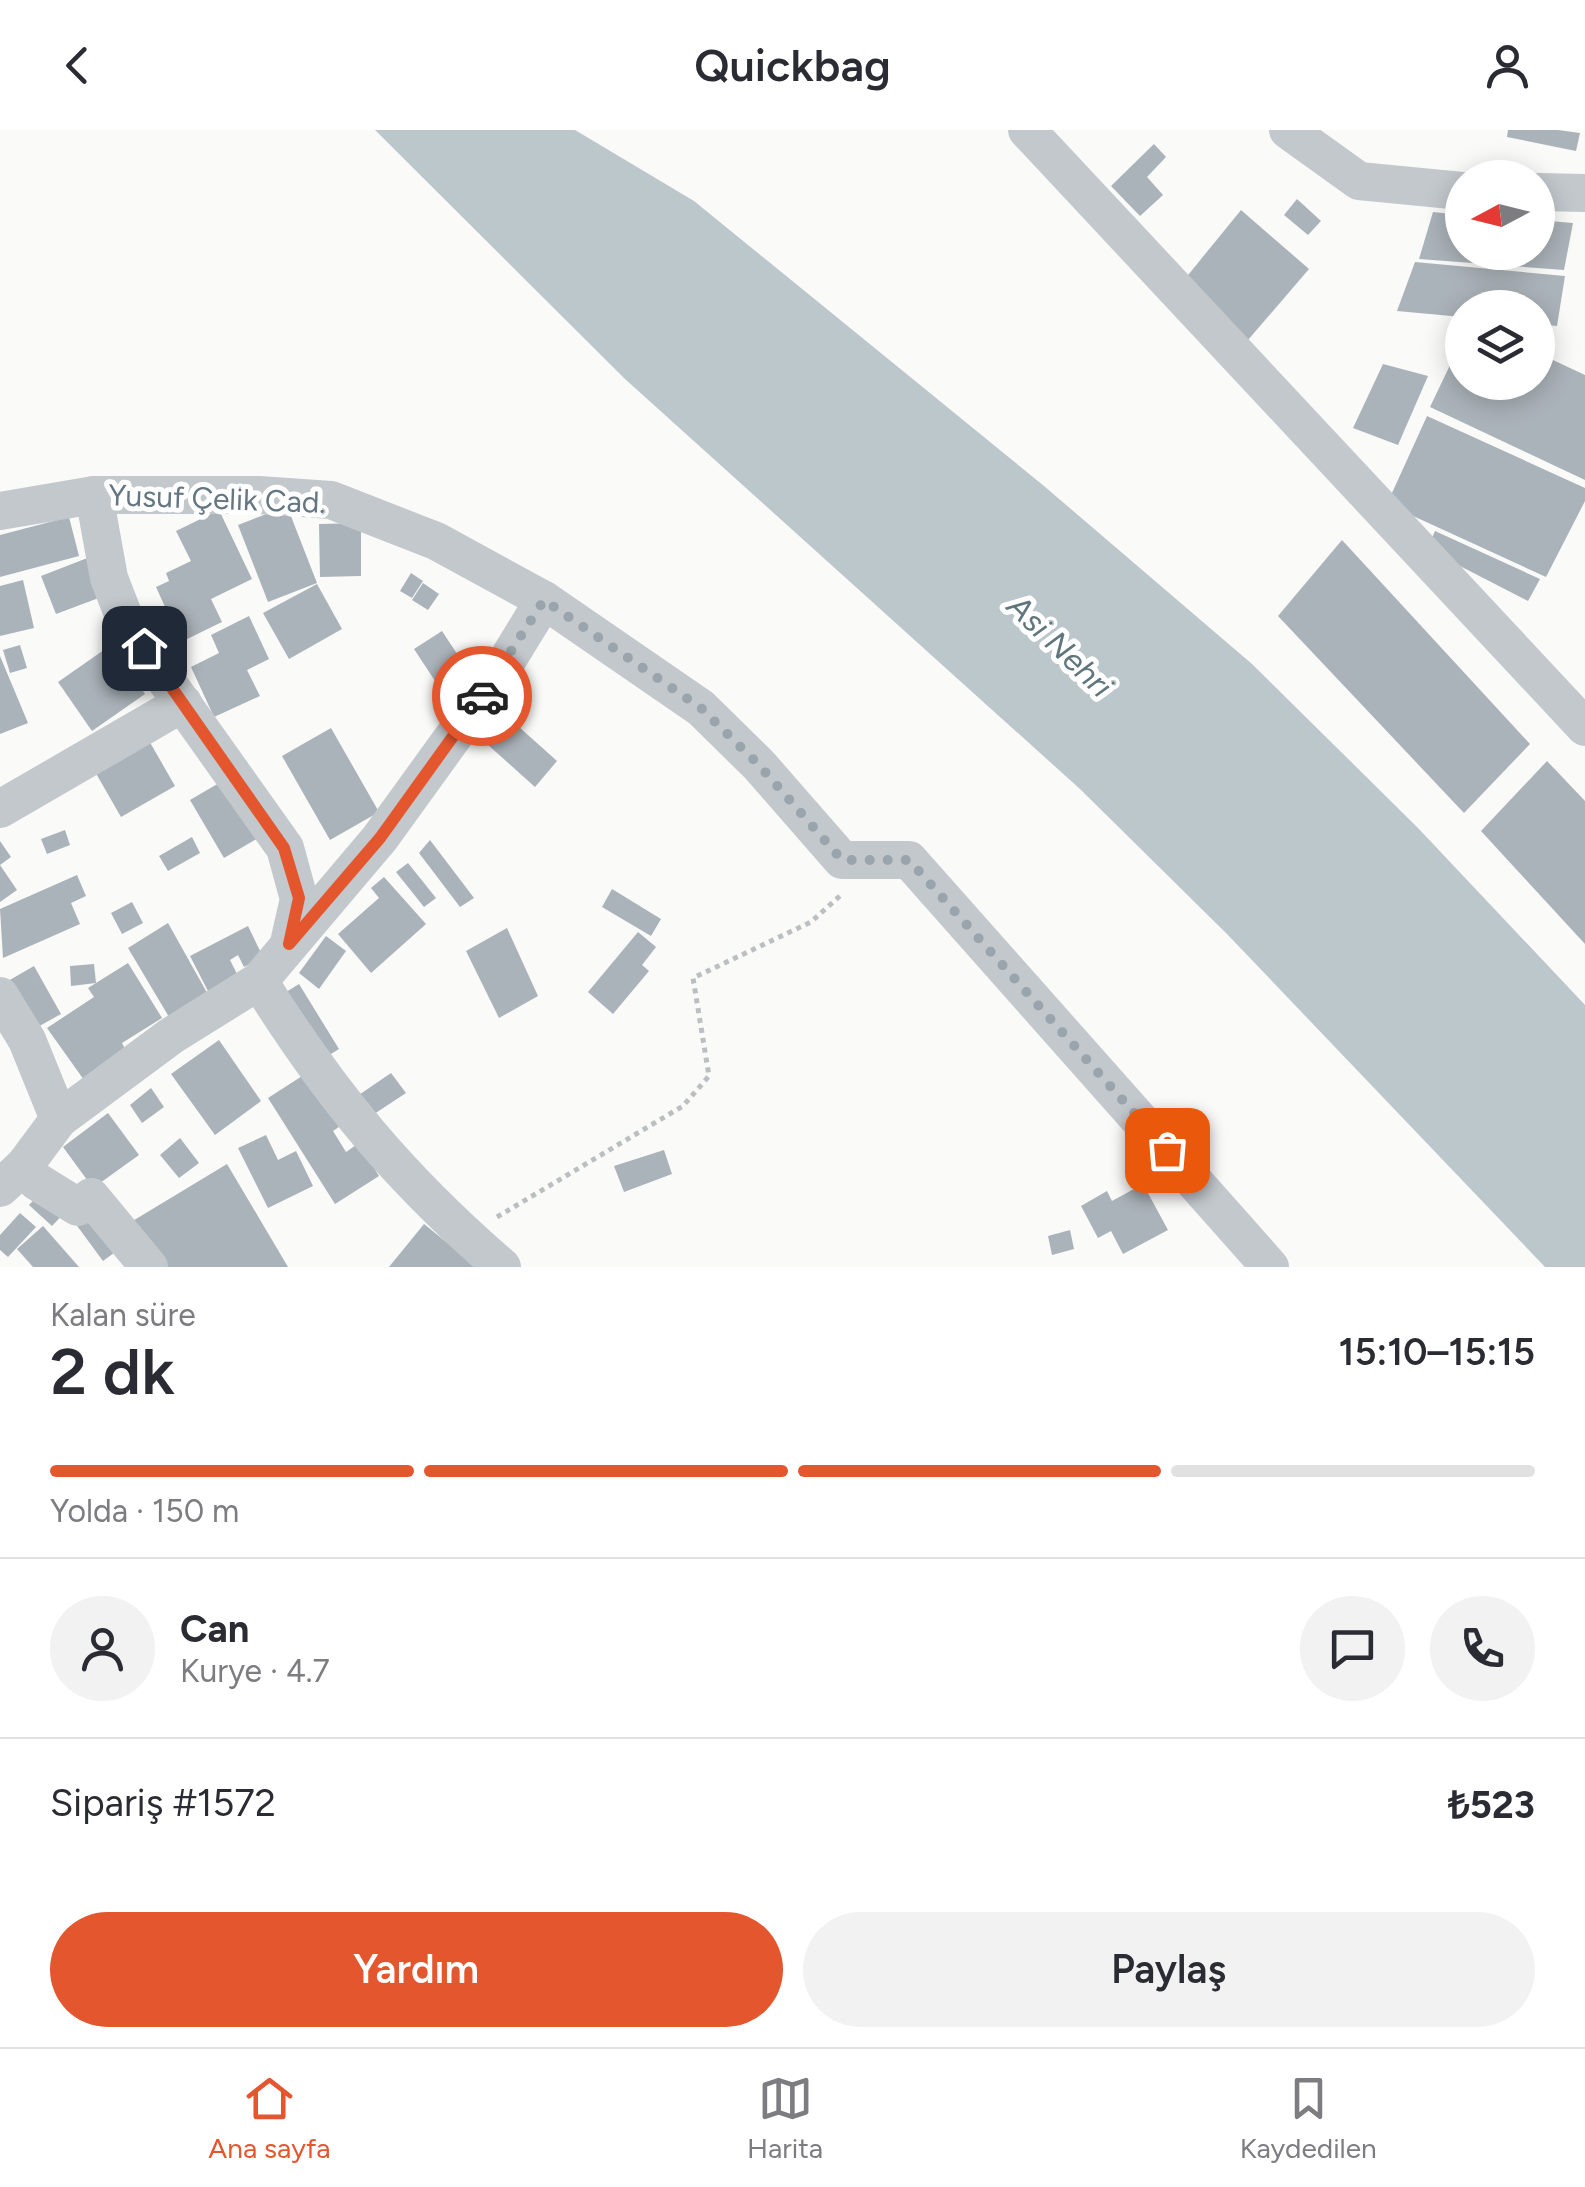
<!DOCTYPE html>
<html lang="tr">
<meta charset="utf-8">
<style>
body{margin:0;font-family:Figtree,sans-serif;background:#f2f2f3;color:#2b2b33;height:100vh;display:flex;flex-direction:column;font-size:38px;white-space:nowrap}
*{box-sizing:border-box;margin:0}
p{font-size:32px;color:#7c7c81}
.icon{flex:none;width:55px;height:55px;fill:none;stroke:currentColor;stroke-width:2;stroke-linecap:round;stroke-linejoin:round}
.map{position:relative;height:1137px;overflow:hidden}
.panel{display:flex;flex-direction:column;background:#fff;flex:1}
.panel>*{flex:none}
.needle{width:65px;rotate:263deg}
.tools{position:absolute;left:1445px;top:30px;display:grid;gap:20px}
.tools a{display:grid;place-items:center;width:110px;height:110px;border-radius:50%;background:#fff;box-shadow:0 5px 25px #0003;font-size:50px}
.pin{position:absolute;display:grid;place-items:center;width:85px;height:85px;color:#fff;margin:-42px;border-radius:20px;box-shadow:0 5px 15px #0006}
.courier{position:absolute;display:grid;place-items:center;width:100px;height:100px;margin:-50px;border:8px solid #e4572e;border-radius:50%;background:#fff;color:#222;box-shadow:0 2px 12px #0007}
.summary em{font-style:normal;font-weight:600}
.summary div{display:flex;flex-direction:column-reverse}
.summary{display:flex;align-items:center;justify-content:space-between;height:170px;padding:0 50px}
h1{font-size:65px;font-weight:600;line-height:75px}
.bar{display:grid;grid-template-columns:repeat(4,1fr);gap:15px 10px;align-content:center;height:120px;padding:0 50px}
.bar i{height:12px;border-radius:8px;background:#e1e1e2}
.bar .current{background:#e4572e}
.bar p{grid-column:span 4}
.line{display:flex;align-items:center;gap:25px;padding:0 50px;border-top:2px solid #e1e1e2}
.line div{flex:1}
.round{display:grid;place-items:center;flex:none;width:105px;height:105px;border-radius:52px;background:#f2f2f3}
.primary-button{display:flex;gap:20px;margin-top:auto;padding:20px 50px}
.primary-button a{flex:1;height:115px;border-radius:60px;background:#e4572e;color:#fff;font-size:40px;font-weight:600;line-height:115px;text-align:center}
.primary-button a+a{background:#f2f2f3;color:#2b2b33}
header{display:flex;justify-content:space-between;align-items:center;height:130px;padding:0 50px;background:#fff;font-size:45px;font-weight:600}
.tab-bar{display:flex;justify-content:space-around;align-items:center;height:140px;border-top:2px solid #e1e1e2;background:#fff;font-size:28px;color:#7c7c81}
.tab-bar a{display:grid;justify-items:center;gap:5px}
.tab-bar .current{color:#e4572e}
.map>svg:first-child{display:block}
.water{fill:#bbc7cb}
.building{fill:#aab3b9}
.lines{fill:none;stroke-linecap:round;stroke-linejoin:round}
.path{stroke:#bbbfc2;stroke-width:5;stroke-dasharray:5 5;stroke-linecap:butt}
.minor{stroke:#c3c8cc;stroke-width:38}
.done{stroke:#99a4ac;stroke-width:10;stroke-dasharray:0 18}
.route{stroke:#e4572e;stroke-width:12}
.labels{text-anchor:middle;stroke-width:10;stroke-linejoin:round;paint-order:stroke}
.street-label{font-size:30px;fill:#657683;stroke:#fff}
.water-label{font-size:32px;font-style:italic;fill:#60757c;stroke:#fff}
</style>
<header><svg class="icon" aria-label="back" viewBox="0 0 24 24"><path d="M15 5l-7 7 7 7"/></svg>Quickbag<svg class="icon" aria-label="person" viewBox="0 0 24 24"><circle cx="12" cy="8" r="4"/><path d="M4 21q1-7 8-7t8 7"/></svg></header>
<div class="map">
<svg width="1585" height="1137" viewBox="0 0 1585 1137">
<rect width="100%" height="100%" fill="#fafaf8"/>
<polygon class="water" points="375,0 575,0 694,71 1044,356 1252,534 1418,698 1585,875 1585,1137 1545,1137 1227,804 1080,659 625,249"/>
<g class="building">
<polygon points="1508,0 1558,0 1580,3 1576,21 1507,7"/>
<polygon points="1154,14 1166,27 1147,47 1163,65 1140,86 1111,56"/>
<polygon points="1297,69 1321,91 1308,105 1284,85"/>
<polygon points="1241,80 1309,139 1242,217 1180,155"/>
<polygon points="1433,82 1462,85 1462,122 1538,122 1538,90 1573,93 1564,140 1419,129"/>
<polygon points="1415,132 1565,146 1557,196 1538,194 1538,178 1462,178 1462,187 1397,181"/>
<polygon points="1462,210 1462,252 1538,252 1538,223 1585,245 1585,350 1430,277"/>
<polygon points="1383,234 1428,246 1398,315 1353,298"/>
<polygon points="1427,286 1585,358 1585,371 1546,447 1387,374"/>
<polygon points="287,376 317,453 268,472 238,395"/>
<polygon points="219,380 252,449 211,469 222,492 181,512 156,457 169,451 166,443 191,431 176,401"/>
<polygon points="69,387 79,426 0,447 0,405"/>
<polygon points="361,393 361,446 320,447 319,394"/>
<polygon points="1435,401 1540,449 1528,471 1427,419"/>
<polygon points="1342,410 1530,614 1464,683 1278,486"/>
<polygon points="90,427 104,466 56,484 41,446"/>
<polygon points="411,443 423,451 412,468 400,461"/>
<polygon points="23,450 34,498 0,506 0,456"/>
<polygon points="423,453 439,464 428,480 412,470"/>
<polygon points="317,454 342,499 289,529 263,483"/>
<polygon points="249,486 269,529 247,540 260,566 214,587 191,537 219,523 211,505"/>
<polygon points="442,501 469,542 441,560 414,519"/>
<polygon points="20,515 27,538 10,543 3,520"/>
<polygon points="111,515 145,564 92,601 58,552"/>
<polygon points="0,526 28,593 0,604"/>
<polygon points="509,588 557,631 535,657 487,614"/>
<polygon points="331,598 379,682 330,710 282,626"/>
<polygon points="148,609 175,656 121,687 94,640"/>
<polygon points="1547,631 1585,671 1585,814 1481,701"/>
<polygon points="231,646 265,704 224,728 190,670"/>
<polygon points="65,700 70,715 47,724 41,709"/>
<polygon points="192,707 200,723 168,741 159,726"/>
<polygon points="430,710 474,768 460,777 419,723"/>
<polygon points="0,711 11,727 0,735 17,760 0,772"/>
<polygon points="408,733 436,768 424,777 396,742"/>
<polygon points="77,745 86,766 71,773 80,794 3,828 0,779"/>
<polygon points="384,747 426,794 371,843 338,804 379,768 371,758"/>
<polygon points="612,759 661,789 651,806 602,777"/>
<polygon points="132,772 143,793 122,804 111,783"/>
<polygon points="168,793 210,868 172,892 128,818"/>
<polygon points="248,796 263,827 244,837 238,825 230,830 239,848 209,863 190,826"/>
<polygon points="507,798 538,866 499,888 466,821"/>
<polygon points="638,802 656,817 642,835 649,841 613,884 588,862"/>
<polygon points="326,806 346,821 319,859 299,843"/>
<polygon points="128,833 162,888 122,913 126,921 84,950 47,898 94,867 88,858"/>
<polygon points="94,834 96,853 71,856 70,836"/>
<polygon points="34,836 61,884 34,899 8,851"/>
<polygon points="299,854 339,919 318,932 278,867"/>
<polygon points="219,910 261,971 215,1005 171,944"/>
<polygon points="313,939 346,992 333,1001 346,1022 359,1013 379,1046 335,1074 268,968"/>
<polygon points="391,943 406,963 365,990 350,971"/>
<polygon points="151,958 164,977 142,993 130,975"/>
<polygon points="108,983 139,1025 93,1058 63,1017"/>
<polygon points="266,1005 278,1030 296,1021 313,1056 268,1078 238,1018"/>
<polygon points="180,1008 199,1033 179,1048 160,1025"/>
<polygon points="664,1020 672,1044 624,1062 614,1036"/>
<polygon points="227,1034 288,1137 158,1137 131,1092"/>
<polygon points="1143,1054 1168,1100 1123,1124 1111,1101 1098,1108 1081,1076 1107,1061 1112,1071"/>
<polygon points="44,1059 67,1080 52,1096 29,1075"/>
<polygon points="94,1079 122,1117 103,1131 75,1093"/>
<polygon points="20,1083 36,1097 8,1127 0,1120 0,1105"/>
<polygon points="424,1094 477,1137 389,1137"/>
<polygon points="43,1096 79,1137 33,1137 17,1119"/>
<polygon points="1070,1100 1074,1119 1052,1125 1048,1106"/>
</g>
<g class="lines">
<polyline class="path" points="497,1087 683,976 709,946 693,848 811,792 842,764"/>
<g class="minor">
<polyline points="1027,0 1585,597"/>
<polyline points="1288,0 1359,51 1462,61"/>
<polyline points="1538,62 1585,63"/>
<polyline points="94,365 109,448 128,497 285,718 299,769 289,813"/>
<polyline points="0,381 94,365 259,365 331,370 436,411 544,470 701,578 759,635 842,730 909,730 1270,1137"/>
<polyline points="0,679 183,573"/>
<path d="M259 851C331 966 399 1048 502 1137"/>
<polyline points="0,866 27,910 59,989"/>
<polyline points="24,1036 36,1051 78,1077 91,1067 149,1137"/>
<polyline points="0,1058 24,1036 59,989 171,906 259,851 380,708 500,542 544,470"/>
</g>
</g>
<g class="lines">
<polyline class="done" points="482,566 544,470 701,578 759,635 842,730 909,730 1167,1020"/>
<polyline class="route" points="144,518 284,718 299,768 289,814 380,708 482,566"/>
</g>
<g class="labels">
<g class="street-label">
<text transform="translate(217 369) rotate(2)" y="10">Yusuf Çelik Cad.</text>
</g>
<g class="water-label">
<text transform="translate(1060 516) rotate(44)" y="11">Asi Nehri</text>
</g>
</g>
</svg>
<div class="tools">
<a><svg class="needle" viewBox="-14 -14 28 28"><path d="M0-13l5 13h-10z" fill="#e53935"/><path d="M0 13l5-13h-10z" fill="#7c7c81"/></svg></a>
<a><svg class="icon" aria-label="layers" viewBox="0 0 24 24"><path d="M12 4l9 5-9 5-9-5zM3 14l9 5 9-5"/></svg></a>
</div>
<div class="pin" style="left:1167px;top:1020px;background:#ea580c"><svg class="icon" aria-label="bag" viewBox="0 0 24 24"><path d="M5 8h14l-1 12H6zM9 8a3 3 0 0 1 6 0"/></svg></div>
<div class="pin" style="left:144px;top:518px;background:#1f2937"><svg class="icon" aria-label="home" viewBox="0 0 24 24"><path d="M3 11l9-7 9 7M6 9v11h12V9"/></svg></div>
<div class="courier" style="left:482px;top:566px"><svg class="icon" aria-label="car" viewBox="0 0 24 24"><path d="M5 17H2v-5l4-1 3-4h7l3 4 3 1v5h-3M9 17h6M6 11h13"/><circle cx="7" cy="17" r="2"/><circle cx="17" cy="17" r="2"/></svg></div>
</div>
<section class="panel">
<div class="summary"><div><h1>2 dk</h1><p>Kalan süre</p></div><em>15:10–15:15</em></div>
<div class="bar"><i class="current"></i><i class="current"></i><i class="current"></i><i></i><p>Yolda · 150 m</p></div>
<div class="line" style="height:180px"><a class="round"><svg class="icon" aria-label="person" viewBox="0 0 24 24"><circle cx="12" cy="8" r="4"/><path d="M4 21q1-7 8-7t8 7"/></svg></a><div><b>Can</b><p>Kurye · 4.7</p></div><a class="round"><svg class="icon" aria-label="chat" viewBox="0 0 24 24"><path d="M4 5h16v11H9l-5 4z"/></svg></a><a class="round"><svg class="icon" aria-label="phone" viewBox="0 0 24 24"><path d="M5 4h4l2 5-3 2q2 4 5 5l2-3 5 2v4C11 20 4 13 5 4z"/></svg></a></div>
<div class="line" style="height:130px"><div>Sipariş #1572</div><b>₺523</b></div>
<div class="primary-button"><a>Yardım</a><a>Paylaş</a></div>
</section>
<nav class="tab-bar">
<a class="current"><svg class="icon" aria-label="home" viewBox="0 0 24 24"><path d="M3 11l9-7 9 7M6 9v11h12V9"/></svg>Ana sayfa</a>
<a><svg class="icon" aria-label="map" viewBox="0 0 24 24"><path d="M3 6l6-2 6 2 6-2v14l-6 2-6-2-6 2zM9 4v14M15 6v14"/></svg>Harita</a>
<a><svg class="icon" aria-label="saved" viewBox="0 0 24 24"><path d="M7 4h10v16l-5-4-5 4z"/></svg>Kaydedilen</a>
</nav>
